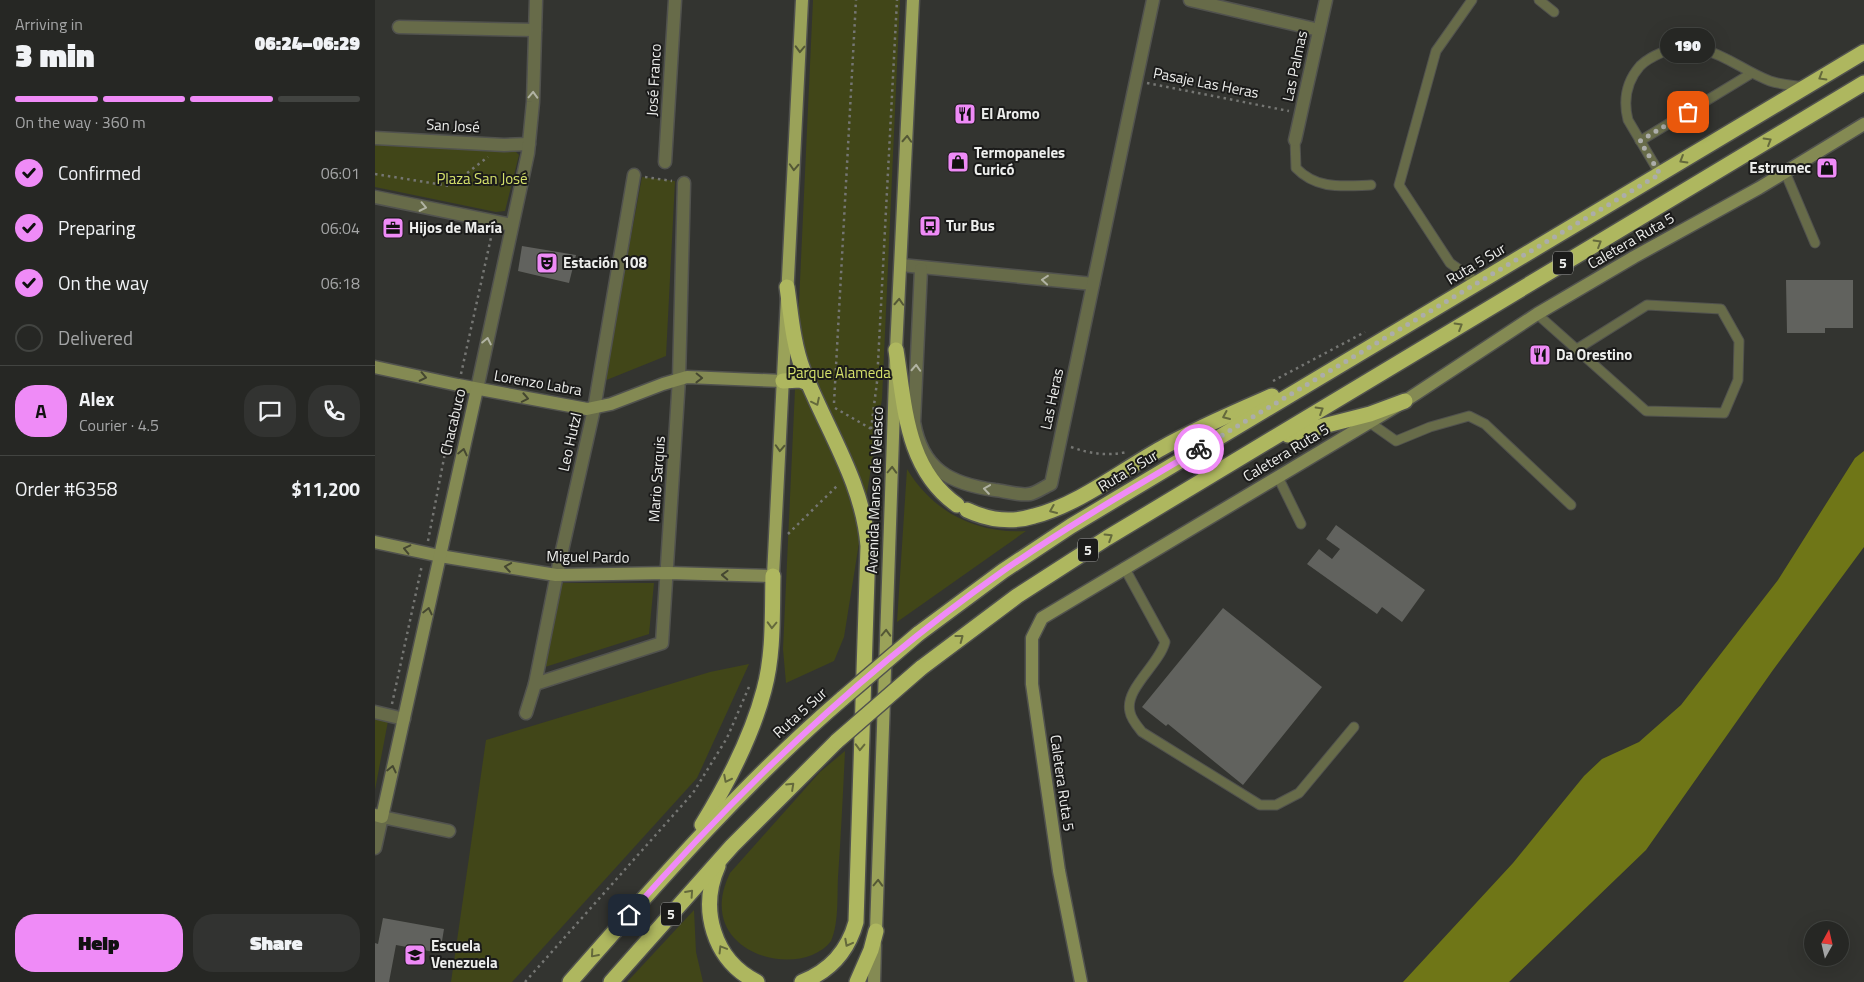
<!DOCTYPE html>
<meta charset="utf-8">
<style>
body{margin:0;font-family:"Titillium Web",sans-serif;background:#323331;color:#f1f3f6;height:100vh;display:flex;flex-direction:column;font-size:19px;white-space:nowrap}
*{box-sizing:border-box;margin:0}
p{font-size:16px;color:#a4a5a6}
.icon{flex:none;width:28px;height:28px;fill:none;stroke:currentColor;stroke-width:2;stroke-linecap:round;stroke-linejoin:round}
.map{position:relative;flex:1;overflow:hidden}
.panel{display:flex;flex-direction:column;background:#262724;width:375px}
.panel>*{flex:none}
.needle{width:32px;rotate:8deg}
.fabs{position:absolute;left:1429px;top:921px;display:grid;gap:10px}
.fabs a{display:grid;place-items:center;width:45px;height:45px;border-radius:50%;background:#262724;box-shadow:0 5px 20px #0002,0 0 0 1px #424441;font-size:25px}
.pin{position:absolute;display:grid;place-items:center;width:42px;height:42px;color:#fff;margin:-21px;border-radius:10px;box-shadow:0 2px 8px #0006}
.courier{position:absolute;display:grid;place-items:center;width:50px;height:50px;margin:-25px;border:4px solid #ef8bf7;border-radius:50%;background:#fff;color:#222;box-shadow:0 1px 6px #0007}
.bubble{position:absolute;height:35px;border-radius:18px;background:#262724;box-shadow:0 5px 20px #0002,0 0 0 1px #424441;font-size:16px;font-weight:800;line-height:35px;text-align:center}
.overview em{font-style:normal;font-weight:800}
.overview div{display:flex;flex-direction:column-reverse}
.overview{display:flex;align-items:center;justify-content:space-between;height:85px;padding:0 15px}
h1{font-size:32px;font-weight:800;line-height:38px}
.bar{display:grid;grid-template-columns:repeat(4,1fr);gap:8px 5px;align-content:center;height:60px;padding:0 15px}
.bar i{height:6px;border-radius:4px;background:#424441}
.bar .selected{background:#ef8bf7}
.bar p{grid-column:span 4}
.line{display:flex;align-items:center;gap:12px;padding:0 15px;border-top:1px solid #424441}
.line div{flex:1}
.round{display:grid;place-items:center;flex:none;width:52px;height:52px;border-radius:20px;background:#323331}
ol{padding:0 15px;list-style:none}
li{display:flex;align-items:center;gap:15px;height:55px}
li p{margin-inline-start:auto}
li .icon{padding:5px;border-radius:50%;background:#ef8bf7;color:#111;stroke-width:4}
li:last-child{color:#a4a5a6}
li i{width:28px;height:28px;border:2px solid #424441;border-radius:50%}
.action{display:flex;gap:10px;margin-top:auto;padding:10px 15px}
.action a{flex:1;height:58px;border-radius:20px;background:#ef8bf7;color:#111;font-size:20px;font-weight:800;line-height:58px;text-align:center}
.action a+a{background:#323331;color:#f1f3f6}
main{display:flex;flex:1;min-height:0}
.map>svg:first-child{display:block}
.green{fill:#414618}
.water{fill:#6f7617}
.building{fill:#61625e}
.lines{fill:none;stroke-linecap:round;stroke-linejoin:round}
.lane-casing{stroke:#51524e;stroke-width:11}
.street-casing{stroke:#51524e;stroke-width:15}
.secondary-casing{stroke:#51524e;stroke-width:15}
.primary-casing{stroke:#51524e;stroke-width:15}
.highway-casing{stroke:#51524e;stroke-width:18}
.path{stroke:#757673;stroke-width:2.5;stroke-dasharray:2.5 4;stroke-linecap:butt}
.lane{stroke:#676b49;stroke-width:9}
.street{stroke:#676b49;stroke-width:12}
.secondary{stroke:#848a53;stroke-width:12}
.primary{stroke:#9aa259;stroke-width:12}
.highway{stroke:#aeb75f;stroke-width:15}
.highway-bridge-casing{stroke:#51524e;stroke-width:18;stroke-linecap:butt}
.highway-bridge{stroke:#aeb75f;stroke-width:15}
.oneway{stroke:#545836}
.oneway2{stroke:#64693c}
.oneway3{stroke:#b1b3a3}
.oneway4{stroke:#454731}
.done{stroke:#acadaa;stroke-width:5;stroke-dasharray:0 9}
.route{stroke:#ef8bf7;stroke-width:6}
.labels{text-anchor:middle;stroke-width:4;stroke-linejoin:round;paint-order:stroke}
.shield{fill:#1b1b1a;stroke:#aeafad;stroke-width:1}
.shield-label{font-size:14px;font-weight:bold;fill:#edeeec}
.street-label{font-size:15px;fill:#edeeec;stroke:#1b1b1a}
.poi-label{font-size:15px;font-weight:bold;fill:#edeeec;stroke:#1b1b1a;text-anchor:start}
.park-label{font-size:15px;fill:#d5e16b;stroke:#1b1b1a}
</style>
<main>
<section class="panel">
<div class="overview"><div><h1>3 min</h1><p>Arriving in</p></div><em>06:24–06:29</em></div>
<div class="bar"><i class="selected"></i><i class="selected"></i><i class="selected"></i><i></i><p>On the way · 360 m</p></div>
<ol>
<li><svg class="icon" aria-label="check" viewBox="0 0 24 24"><path d="M5 12l5 5 9-10"/></svg>Confirmed<p>06:01</p></li>
<li><svg class="icon" aria-label="check" viewBox="0 0 24 24"><path d="M5 12l5 5 9-10"/></svg>Preparing<p>06:04</p></li>
<li><svg class="icon" aria-label="check" viewBox="0 0 24 24"><path d="M5 12l5 5 9-10"/></svg>On the way<p>06:18</p></li>
<li><i></i>Delivered</li>
</ol>
<div class="line" style="height:90px"><b class="round" style="background:#ef8bf7;color:#111">A</b><div><b>Alex</b><p>Courier · 4.5</p></div><a class="round"><svg class="icon" aria-label="chat" viewBox="0 0 24 24"><path d="M4 5h16v11H9l-5 4z"/></svg></a><a class="round"><svg class="icon" aria-label="phone" viewBox="0 0 24 24"><path d="M5 4h4l2 5-3 2q2 4 5 5l2-3 5 2v4C11 20 4 13 5 4z"/></svg></a></div>
<div class="line" style="height:65px"><div>Order #6358</div><b>$11,200</b></div>
<div class="action"><a>Help</a><a>Share</a></div>
</section>
<div class="map">
<svg width="1489" height="982" viewBox="0 0 1489 982">
<rect width="100%" height="100%" fill="#333430"/>
<g class="green">
<polygon points="438,0 525,0 507,399 469,637 459,661 411,683 408,649"/>
<polygon points="0,143 140,151 144,155 130,211 121,212 0,187"/>
<polygon points="267,177 300,181 291,356 229,381"/>
<path d="M532 469C558 512 601 534 651 531L522 622Z"/>
<polygon points="186,583 279,583 274,634 170,667"/>
<polygon points="374,664 322,778 137,982 76,982 111,740 335,672"/>
<polygon points="0,718 13,721 0,790"/>
<path d="M470 751C468 793 466 835 463 877 462 896 464 923 456 941 425 982 316 953 355 873L445 772Z"/>
<polygon points="319,910 321,952 328,982 252,982"/>
</g>
<polygon class="water" points="1489,451 1489,547 1398,670 1271,850 1134,982 1028,982 1138,863 1209,776 1227,759 1264,742 1306,705 1403,580 1480,458"/>
<g class="building">
<polygon points="12,221 27,225 23,234 9,231"/>
<polygon points="147,246 201,255 194,283 143,271"/>
<polygon points="1411,280 1478,280 1478,328 1450,328 1450,333 1412,333"/>
<polygon points="961,525 1050,590 1027,622 1007,607 1002,614 932,564 944,549 957,559 965,549 951,539"/>
<polygon points="848,608 947,687 868,785 793,724 791,726 767,707"/>
<polygon points="8,918 69,929 65,953 21,945 14,982 0,982 0,943 3,944"/>
</g>
<g class="lines">
<g class="lane-casing">
<g id="lane">
<polyline points="1097,0 1061,51 1024,185 1075,263 1103,283"/>
<polyline points="1164,0 1179,12"/>
<path d="M920 140 921 168C942 190 968 186 996 185"/>
<polyline points="1265,141 1377,73"/>
<polyline points="1410,172 1440,243"/>
<path d="M1285 174 1253 120C1248 100 1252 81 1265 66 1272 59 1279 56 1288 52 1332 36 1358 67 1395 81 1406 85 1419 85 1430 87"/>
<polyline points="1162,314 1271,411 1349,413 1363,380 1364,341 1346,309 1272,305 1202,349"/>
<polyline points="994,422 1021,441 1055,427 1094,416 1110,424 1196,505"/>
<polyline points="903,477 926,524"/>
<path d="M749 567 790 642C784 665 749 689 755 712 756 719 763 727 767 732L885 805H901L924 793 979 727"/>
</g>
</g>
<g class="street-casing">
<g id="street">
<polyline points="815,0 944,30"/>
<polyline points="24,27 160,30"/>
<polyline points="0,138 129,145 154,144"/>
<polyline points="920,140 951,0"/>
<polyline points="290,162 300,0"/>
<polyline points="0,197 137,225"/>
<polyline points="526,265 718,284"/>
<path d="M546 269 539 422C547 469 575 484 620 490 630 491 644 496 655 494 661 493 669 487 676 484L778 0"/>
<polyline points="102,389 153,153 158,102 161,0"/>
<polyline points="160,684 287,643 304,379 309,183"/>
<polyline points="0,712 29,719"/>
<polyline points="151,713 160,684 184,564 219,409 259,175"/>
<polyline points="0,848 7,817 74,831"/>
</g>
</g>
<g class="secondary-casing">
<g id="secondary">
<polyline points="0,367 83,385 212,409 236,404 288,384 312,377 408,381"/>
<polyline points="0,542 65,556 181,575 293,573 398,576"/>
<polyline points="0,815 7,817 102,389"/>
<polyline points="499,982 500,945"/>
<polyline points="706,982 684,871 657,684 657,638 667,618 1030,401 1162,314 1259,257 1384,188 1489,124"/>
</g>
</g>
<g class="primary-casing">
<g id="primary">
<polyline points="398,576 427,0"/>
<polyline points="501,931 521,350 538,0"/>
</g>
</g>
<g class="highway-casing">
<g id="highway">
<path d="M412 287C416 315 418 344 428 370 451 429 488 482 493 546L481 922C473 951 455 971 427 982"/>
<path d="M521 350C530 407 531 469 582 505"/>
<polyline points="408,381 425,380 433,383"/>
<polyline points="913,435 995,414 1030,401"/>
<path d="M592 510C613 520 637 523 659 516 703 505 747 470 787 448 822 428 860 412 897 396"/>
<polyline points="543,634 628,571 696,526 1489,52"/>
<polyline points="546,668 642,596 732,538 1489,83"/>
<path d="M327 825C352 784 377 736 389 690 399 653 397 614 398 576"/>
<path d="M343 866C324 909 338 960 382 982"/>
<path d="M195 982C282 883 368 784 468 698"/>
<polyline points="236,982 357,846 462,741"/>
<polyline points="482,982 496,950 501,931"/>
</g>
</g>
<g class="path">
<polyline points="772,83 914,111"/>
<polyline points="0,174 75,186 113,157"/>
<polyline points="270,177 297,181"/>
<polyline points="86,374 117,233"/>
<polyline points="898,381 990,332"/>
<polyline points="459,403 481,0"/>
<polyline points="460,408 505,434"/>
<polyline points="496,429 502,382 522,0"/>
<path d="M696 447C716 454 731 456 752 452"/>
<polyline points="413,534 463,485"/>
<polyline points="53,541 81,396"/>
<polyline points="17,704 47,565"/>
<polyline points="150,982 318,793 352,738 374,687"/>
</g>
<use href="#lane" class="lane"/>
<use href="#street" class="street"/>
<use href="#secondary" class="secondary"/>
<use href="#primary" class="primary"/>
<use href="#highway" class="highway"/>
<g class="highway-bridge-casing">
<g id="highway-bridge">
<polyline points="468,698 543,634"/>
<polyline points="462,741 546,668"/>
</g>
</g>
<use href="#highway-bridge" class="highway-bridge"/>
</g>
<defs><path id="oneway-chevron" d="M-2-3.5L2.5 0L-2 3.5" fill="none" stroke-width="1.6" stroke-linecap="round" stroke-linejoin="round" transform="scale(1.25)"/></defs>
<g class="oneway">
<use href="#oneway-chevron" transform="translate(425 49) rotate(92)"/>
<use href="#oneway-chevron" transform="translate(532 139) rotate(-87)"/>
<use href="#oneway-chevron" transform="translate(419 167) rotate(93)"/>
<use href="#oneway-chevron" transform="translate(524 302) rotate(-87)"/>
<use href="#oneway-chevron" transform="translate(405 448) rotate(93)"/>
<use href="#oneway-chevron" transform="translate(517 470) rotate(-88)"/>
<use href="#oneway-chevron" transform="translate(511 633) rotate(-88)"/>
<use href="#oneway-chevron" transform="translate(503 883) rotate(-88)"/>
</g>
<g class="oneway2">
<use href="#oneway-chevron" transform="translate(1447 77) rotate(149)"/>
<use href="#oneway-chevron" transform="translate(1393 141) rotate(-31)"/>
<use href="#oneway-chevron" transform="translate(1308 160) rotate(149)"/>
<use href="#oneway-chevron" transform="translate(1223 243) rotate(-31)"/>
<use href="#oneway-chevron" transform="translate(1084 326) rotate(-31)"/>
<use href="#oneway-chevron" transform="translate(441 402) rotate(64)"/>
<use href="#oneway-chevron" transform="translate(945 410) rotate(-31)"/>
<use href="#oneway-chevron" transform="translate(851 416) rotate(156)"/>
<use href="#oneway-chevron" transform="translate(678 510) rotate(157)"/>
<use href="#oneway-chevron" transform="translate(734 537) rotate(-32)"/>
<use href="#oneway-chevron" transform="translate(397 625) rotate(92)"/>
<use href="#oneway-chevron" transform="translate(585 638) rotate(-37)"/>
<use href="#oneway-chevron" transform="translate(485 747) rotate(92)"/>
<use href="#oneway-chevron" transform="translate(352 779) rotate(117)"/>
<use href="#oneway-chevron" transform="translate(416 786) rotate(-43)"/>
<use href="#oneway-chevron" transform="translate(315 893) rotate(-48)"/>
<use href="#oneway-chevron" transform="translate(473 943) rotate(118)"/>
<use href="#oneway-chevron" transform="translate(347 949) rotate(-121)"/>
<use href="#oneway-chevron" transform="translate(219 954) rotate(131)"/>
</g>
<g class="oneway3">
<use href="#oneway-chevron" transform="translate(158 95) rotate(-88)"/>
<use href="#oneway-chevron" transform="translate(48 207) rotate(12)"/>
<use href="#oneway-chevron" transform="translate(670 280) rotate(-175)"/>
<use href="#oneway-chevron" transform="translate(112 341) rotate(-78)"/>
<use href="#oneway-chevron" transform="translate(541 368) rotate(-87)"/>
<use href="#oneway-chevron" transform="translate(612 489) rotate(-172)"/>
</g>
<g class="oneway4">
<use href="#oneway-chevron" transform="translate(48 377) rotate(12)"/>
<use href="#oneway-chevron" transform="translate(324 378) rotate(1)"/>
<use href="#oneway-chevron" transform="translate(150 398) rotate(11)"/>
<use href="#oneway-chevron" transform="translate(88 452) rotate(-77)"/>
<use href="#oneway-chevron" transform="translate(32 549) rotate(-167)"/>
<use href="#oneway-chevron" transform="translate(133 567) rotate(-171)"/>
<use href="#oneway-chevron" transform="translate(350 575) rotate(-178)"/>
<use href="#oneway-chevron" transform="translate(53 611) rotate(-77)"/>
<use href="#oneway-chevron" transform="translate(17 769) rotate(-77)"/>
</g>
<g class="lines">
<polyline class="done" points="824,449 1285,174 1265,141 1313,112"/>
<path class="route" d="M254 915C366 787 489 669 628 571 691 527 758 488 824 449"/>
</g>
<defs>
<g id="restaurant-square" transform="scale(1.125)"><rect x="-9" y="-9" width="18" height="18" rx="4" fill="#ef8bf7" stroke="#1b1b1a"/><path d="M-5-6h1v4h1v-4h1v4h1v-4h1v5L-1.5 .5V6h-2V.5L-5-1ZM5-6V6H3V1.5H1.5Q1.5-4 5-6Z" fill="#111"/></g>
<g id="shop-square" transform="scale(1.125)"><rect x="-9" y="-9" width="18" height="18" rx="4" fill="#ef8bf7" stroke="#1b1b1a"/><path d="M-5-2.5h2.3a2.7 3.5 0 0 1 5.4 0H5L5.5 6h-11ZM-1.5-2.5h3a1.5 2.3 0 0 0-3 0Z" fill="#111"/></g>
<g id="bus-square" transform="scale(1.125)"><rect x="-9" y="-9" width="18" height="18" rx="4" fill="#ef8bf7" stroke="#1b1b1a"/><path d="M-5-6H5V4H4V6H2V4H-2V6H-4V4H-5ZM-3.5-4V0h7V-4ZM-3.5 1.2v1.5H-2V1.2ZM2 1.2v1.5H3.5V1.2Z" fill="#111"/></g>
<g id="office-square" transform="scale(1.125)"><rect x="-9" y="-9" width="18" height="18" rx="4" fill="#ef8bf7" stroke="#1b1b1a"/><path d="M-6-3h4V-5.5h4V-3h4V5H-6ZM-1-4.5V-3h2v-1.5ZM-6 0V1H6V0Z" fill="#111"/></g>
<g id="theatre-square" transform="scale(1.125)"><rect x="-9" y="-9" width="18" height="18" rx="4" fill="#ef8bf7" stroke="#1b1b1a"/><path d="M-5-5.5Q0-4 5-5.5V0Q5 5 0 6Q-5 5-5 0ZM-3.3-2.5H-1v1.5H-3.3ZM1-2.5H3.3v1.5H1ZM-2.8 1Q0 5.5 2.8 1Z" fill="#111"/></g>
<g id="school-square" transform="scale(1.125)"><rect x="-9" y="-9" width="18" height="18" rx="4" fill="#ef8bf7" stroke="#1b1b1a"/><path d="M0-5L7-2L0 1L-7-2ZM-4 1L0 2.5L4 1V4Q0 6-4 4Z" fill="#111"/></g>
</defs>
<g fill-rule="evenodd">
<use href="#restaurant-square" x="590" y="114"/>
<use href="#shop-square" x="583" y="162"/>
<use href="#shop-square" x="1452" y="168"/>
<use href="#bus-square" x="555" y="226"/>
<use href="#office-square" x="18" y="228"/>
<use href="#theatre-square" x="172" y="263"/>
<use href="#restaurant-square" x="1165" y="355"/>
<use href="#school-square" x="40" y="955"/>
</g>
<g class="labels">
<g class="shield">
<rect x="1178" y="251.5" width="20" height="23" rx="4"/>
<rect x="703" y="538.5" width="20" height="23" rx="4"/>
<rect x="286" y="902.5" width="20" height="23" rx="4"/>
</g>
<g class="shield-label">
<text x="1188" y="268">5</text>
<text x="713" y="555">5</text>
<text x="296" y="919">5</text>
</g>
<g class="street-label">
<text transform="translate(920 66) rotate(-78)" y="5">Las Palmas</text>
<text transform="translate(279 80) rotate(-87)" y="5">José Franco</text>
<text transform="translate(831 83) rotate(11)" y="5">Pasaje Las Heras</text>
<text transform="translate(78 126) rotate(3)" y="5">San José</text>
<text transform="translate(1256 241) rotate(-30)" y="5">Caletera Ruta 5</text>
<text transform="translate(1101 264) rotate(-31)" y="5">Ruta 5 Sur</text>
<text transform="translate(163 383) rotate(10)" y="5">Lorenzo Labra</text>
<text transform="translate(677 399) rotate(-78)" y="5">Las Heras</text>
<text transform="translate(78 422) rotate(-77)" y="5">Chacabuco</text>
<text transform="translate(195 442) rotate(-77)" y="5">Leo Hutzl</text>
<text transform="translate(911 453) rotate(-31)" y="5">Caletera Ruta 5</text>
<text transform="translate(753 471) rotate(-31)" y="5">Ruta 5 Sur</text>
<text transform="translate(282 479) rotate(-86)" y="5">Mario Sarquis</text>
<text transform="translate(500 490) rotate(-88)" y="5">Avenida Manso de Velasco</text>
<text transform="translate(213 557) rotate(1)" y="5">Miguel Pardo</text>
<text transform="translate(425 713) rotate(-42)" y="5">Ruta 5 Sur</text>
<text transform="translate(687 783) rotate(82)" y="5">Caletera Ruta 5</text>
</g>
<g class="poi-label">
<text x="606" y="119">El Aromo</text>
<text x="599" y="158">Termopaneles<tspan x="599" dy="17">Curicó</tspan></text>
<text x="1436" y="173" text-anchor="end">Estrumec</text>
<text x="571" y="231">Tur Bus</text>
<text x="34" y="233">Hijos de María</text>
<text x="188" y="268">Estación 108</text>
<text x="1181" y="360">Da Orestino</text>
<text x="56" y="951">Escuela<tspan x="56" dy="17">Venezuela</tspan></text>
</g>
<g class="park-label">
<text x="107" y="184">Plaza San José</text>
<text x="464" y="378">Parque Alameda</text>
</g>
</g>
</svg>
<div class="fabs">
<a><svg class="needle" viewBox="-14 -14 28 28"><path d="M0-13l5 13h-10z" fill="#e53935"/><path d="M0 13l5-13h-10z" fill="#a4a5a6"/></svg></a>
</div>
<div class="pin" style="left:1313px;top:112px;background:#ea580c"><svg class="icon" aria-label="bag" viewBox="0 0 24 24"><path d="M5 8h14l-1 12H6zM9 8a3 3 0 0 1 6 0"/></svg></div>
<div class="pin" style="left:254px;top:915px;background:#1f2937"><svg class="icon" aria-label="home" viewBox="0 0 24 24"><path d="M3 11l9-7 9 7M6 9v11h12V9"/></svg></div>
<div class="courier" style="left:824px;top:449px"><svg class="icon" aria-label="bike" viewBox="0 0 24 24"><circle cx="6" cy="16" r="4"/><circle cx="18" cy="16" r="4"/><path d="M6 16l4-8h5l3 8M10 8l3 8H6M13 5h3"/></svg></div>
<div class="bubble" style="left:1285px;top:28px;width:55px">190</div>
</div>
</main>
